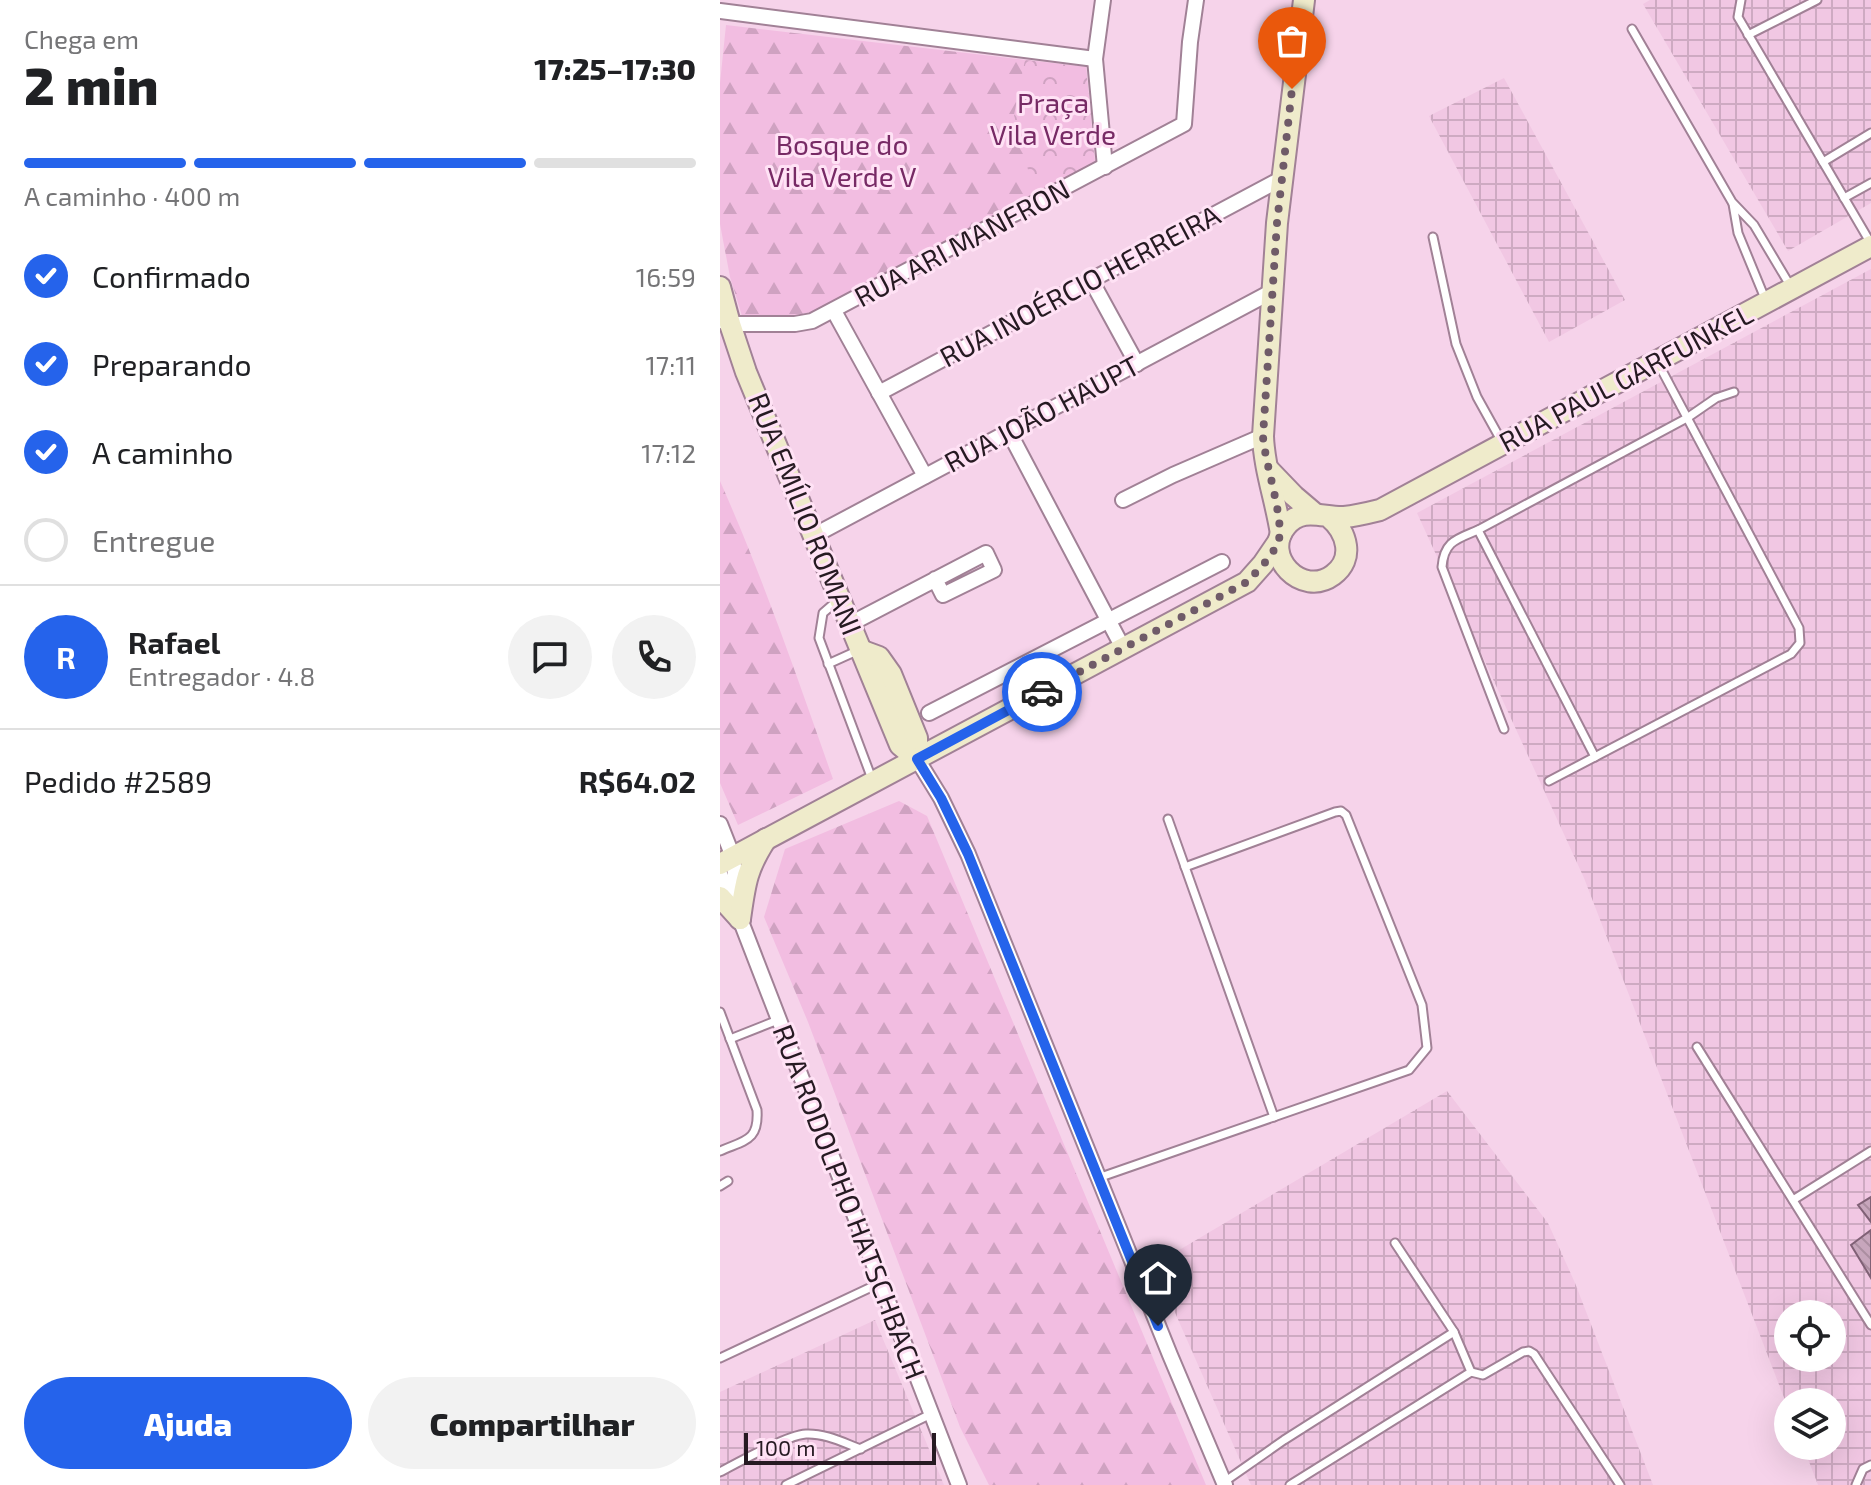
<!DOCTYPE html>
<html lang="pt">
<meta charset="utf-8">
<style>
body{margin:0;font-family:"Exo 2",sans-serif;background:#f2f2f2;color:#202124;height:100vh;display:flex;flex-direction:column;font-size:30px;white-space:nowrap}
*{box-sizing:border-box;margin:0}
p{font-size:26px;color:#757577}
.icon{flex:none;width:44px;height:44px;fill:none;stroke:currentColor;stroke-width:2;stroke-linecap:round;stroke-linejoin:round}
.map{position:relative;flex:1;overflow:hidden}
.sheet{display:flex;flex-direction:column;background:#fff;width:720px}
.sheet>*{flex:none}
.fabs{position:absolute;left:1054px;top:1300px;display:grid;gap:16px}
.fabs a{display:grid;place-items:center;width:72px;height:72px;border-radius:50%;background:#fff;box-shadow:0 8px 32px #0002;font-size:40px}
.scale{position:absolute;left:24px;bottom:20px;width:192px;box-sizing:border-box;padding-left:8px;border:4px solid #261a22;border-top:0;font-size:22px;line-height:28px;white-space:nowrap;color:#261a22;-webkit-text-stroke:6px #ffe2f5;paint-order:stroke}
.pin{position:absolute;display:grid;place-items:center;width:68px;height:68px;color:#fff;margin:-82px -34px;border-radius:50% 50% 50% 0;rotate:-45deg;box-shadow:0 0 8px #0007}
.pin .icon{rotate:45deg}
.courier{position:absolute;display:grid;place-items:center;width:80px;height:80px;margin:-40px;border:6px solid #2563eb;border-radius:50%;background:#fff;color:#222;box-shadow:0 2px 10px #0007}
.head em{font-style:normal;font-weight:800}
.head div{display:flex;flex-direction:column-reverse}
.head{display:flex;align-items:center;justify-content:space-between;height:136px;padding:0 24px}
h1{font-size:52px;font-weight:800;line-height:60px}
.bar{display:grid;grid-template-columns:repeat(4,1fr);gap:12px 8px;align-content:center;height:96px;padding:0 24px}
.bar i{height:10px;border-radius:6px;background:#e0e0e0}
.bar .current{background:#2563eb}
.bar p{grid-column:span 4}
.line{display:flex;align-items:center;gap:20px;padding:0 24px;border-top:2px solid #e0e0e0}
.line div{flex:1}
.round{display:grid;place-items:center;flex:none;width:84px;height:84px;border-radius:42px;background:#f2f2f2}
ol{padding:0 24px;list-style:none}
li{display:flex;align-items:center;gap:24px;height:88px}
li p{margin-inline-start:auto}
li .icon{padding:8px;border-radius:50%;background:#2563eb;color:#fff;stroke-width:4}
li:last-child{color:#757577}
li i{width:44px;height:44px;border:4px solid #e0e0e0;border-radius:50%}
.action{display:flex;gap:16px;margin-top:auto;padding:16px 24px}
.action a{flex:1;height:92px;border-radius:48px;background:#2563eb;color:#fff;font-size:32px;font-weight:800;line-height:92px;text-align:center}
.action a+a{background:#f2f2f2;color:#202124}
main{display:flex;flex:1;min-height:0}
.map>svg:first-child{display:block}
.industrial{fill:url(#industrial-grid);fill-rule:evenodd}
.forest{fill:url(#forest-firs)}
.park{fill:url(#park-crowns)}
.building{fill:url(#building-back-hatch);stroke:#806176;stroke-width:2}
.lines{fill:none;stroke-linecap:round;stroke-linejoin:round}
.lane-casing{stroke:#a18196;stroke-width:11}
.street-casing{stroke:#a18196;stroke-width:18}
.secondary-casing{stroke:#a18196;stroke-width:24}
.lane{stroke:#fff;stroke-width:7}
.street{stroke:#fff;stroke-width:14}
.secondary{stroke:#efebcb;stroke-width:20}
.done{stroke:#6f5b68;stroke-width:8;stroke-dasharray:0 14.4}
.route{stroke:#2563eb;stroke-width:10}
.labels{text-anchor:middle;stroke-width:6;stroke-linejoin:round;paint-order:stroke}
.park-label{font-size:28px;fill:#772a65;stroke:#ffe2f5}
.street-label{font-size:28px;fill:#261a22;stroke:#ffe2f5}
</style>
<main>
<section class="sheet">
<div class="head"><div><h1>2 min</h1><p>Chega em</p></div><em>17:25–17:30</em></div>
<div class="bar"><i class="current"></i><i class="current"></i><i class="current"></i><i></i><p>A caminho · 400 m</p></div>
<ol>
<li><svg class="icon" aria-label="check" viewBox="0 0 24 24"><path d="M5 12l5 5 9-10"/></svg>Confirmado<p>16:59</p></li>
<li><svg class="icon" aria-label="check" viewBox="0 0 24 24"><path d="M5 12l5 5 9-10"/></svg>Preparando<p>17:11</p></li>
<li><svg class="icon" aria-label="check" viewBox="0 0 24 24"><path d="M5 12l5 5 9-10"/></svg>A caminho<p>17:12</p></li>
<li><i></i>Entregue</li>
</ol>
<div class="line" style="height:144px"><b class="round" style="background:#2563eb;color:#fff">R</b><div><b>Rafael</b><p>Entregador · 4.8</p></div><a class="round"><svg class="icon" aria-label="chat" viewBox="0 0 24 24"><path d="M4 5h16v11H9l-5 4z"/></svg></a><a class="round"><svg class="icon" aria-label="phone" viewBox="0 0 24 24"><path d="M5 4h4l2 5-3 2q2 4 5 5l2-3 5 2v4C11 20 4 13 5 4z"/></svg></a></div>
<div class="line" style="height:104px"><div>Pedido #2589</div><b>R$64.02</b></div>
<div class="action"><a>Ajuda</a><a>Compartilhar</a></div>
</section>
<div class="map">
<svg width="1151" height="1485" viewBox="0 0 1151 1485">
<defs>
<pattern id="industrial-grid" width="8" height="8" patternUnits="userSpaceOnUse" patternTransform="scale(2)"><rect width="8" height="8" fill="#f1c7e3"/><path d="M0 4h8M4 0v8" fill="none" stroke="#ceaac2"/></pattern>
<pattern id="forest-firs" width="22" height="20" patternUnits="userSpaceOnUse" patternTransform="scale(2)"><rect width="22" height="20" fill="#f2bde1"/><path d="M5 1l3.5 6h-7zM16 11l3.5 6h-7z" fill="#cfa2c1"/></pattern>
<pattern id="park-crowns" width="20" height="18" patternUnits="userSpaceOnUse" patternTransform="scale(2)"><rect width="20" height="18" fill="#f2bde1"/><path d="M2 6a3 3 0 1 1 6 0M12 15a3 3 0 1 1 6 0" fill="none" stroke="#cfa2c1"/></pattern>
<pattern id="building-back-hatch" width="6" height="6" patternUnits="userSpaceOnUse" patternTransform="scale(2)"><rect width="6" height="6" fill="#c7a6bc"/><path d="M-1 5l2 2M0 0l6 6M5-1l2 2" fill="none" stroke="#ab8ea1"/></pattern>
</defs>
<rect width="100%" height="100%" fill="#f6d3ea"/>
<g class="industrial">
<polygon points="930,0 1151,0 1151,203 1068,251 923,4"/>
<polygon points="784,78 905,300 829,342 709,116"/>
<path d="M1151 269V1485H1098L1083 1446H1112V1402H1068V1408L864 878 697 513ZM1068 1314H1112V1358H1068Z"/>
<polygon points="727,1091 828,1223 855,1283 933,1485 531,1485 434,1265"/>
<polygon points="155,1320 224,1485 0,1485 0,1392"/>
</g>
<g class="forest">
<polygon points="6,25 366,67 375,163 92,312 63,318 22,316 10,277 0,224 0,83"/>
<path d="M0 481C43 578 78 679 113 779L18 825 0 783Z"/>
<polygon points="179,801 207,816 486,1485 269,1485 240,1427 88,1022 44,917 65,849"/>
</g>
<polygon class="park" points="305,60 366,67 375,163 315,197 294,115"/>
<g class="building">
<polygon points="1151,1197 1151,1222 1138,1205"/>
<polygon points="1151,1230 1151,1278 1131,1245"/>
</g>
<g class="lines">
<g class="lane-casing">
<g id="lane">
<polyline points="1021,0 1018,17 1150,242"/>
<polyline points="912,29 1012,202 1034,225 1071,287"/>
<polyline points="1028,35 1097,0"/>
<polyline points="1103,162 1151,133"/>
<polyline points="1124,198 1151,183"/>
<polyline points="1013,204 1018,233 1046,301"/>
<polyline points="713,237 736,344 757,397 782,442"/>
<path d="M758 530C737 539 724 541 722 567L784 729"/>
<polyline points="118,600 103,613 99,638 152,779"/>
<polyline points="108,664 139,650"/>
<polyline points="875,757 758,530 967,418 996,398 1014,392"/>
<polyline points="829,781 1071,654 1080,643 1079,628 938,363"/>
<polyline points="448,819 554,1117"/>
<path d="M0 1012 37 1110C39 1141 25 1140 0 1151"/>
<polyline points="10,1039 58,1020"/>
<polyline points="977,1047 1151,1325"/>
<polyline points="378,1178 689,1070 707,1048 702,1005 626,815 621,811 615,812 465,867"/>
<polyline points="0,1186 8,1181"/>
<polyline points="1073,1200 1151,1151"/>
<polyline points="0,1358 160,1283"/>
<polyline points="751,1372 763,1375 803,1352 809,1351 814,1354 900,1485"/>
<path d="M0 1472C19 1462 67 1435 86 1434 105 1433 124 1443 141 1449"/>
<polyline points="504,1482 564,1440 734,1332 675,1243"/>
<polyline points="66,1485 211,1414"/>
<polyline points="570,1485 751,1372 734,1332"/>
<polyline points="1136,1485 1143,1469 1151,1465"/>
</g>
</g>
<g class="street-casing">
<g id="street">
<polyline points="383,0 375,59 385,167"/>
<polyline points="0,11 375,59"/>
<polyline points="371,280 417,364"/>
<polyline points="114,311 205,476"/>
<polyline points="4,322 10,324 75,324 92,321 464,124 470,42 476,0"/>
<polyline points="159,393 561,179"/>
<polyline points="289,432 403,648"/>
<polyline points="403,500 453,475 543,436"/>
<polyline points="93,536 551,292"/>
<polyline points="130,624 266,553 274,570 223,595 215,579"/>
<polyline points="209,713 502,562"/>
<polyline points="197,759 221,798 248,854 450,1355 505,1485"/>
<polyline points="0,824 13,857 18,903"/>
<polyline points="0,874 20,919 239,1485"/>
</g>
</g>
<g class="secondary-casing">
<g id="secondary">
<polyline points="0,287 10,324 26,372 180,745 197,759"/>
<polyline points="549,470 574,496 594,513"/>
<path d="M609 517C627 532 635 559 613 575 582 598 541 556 566 526 582 506 603 518 624 517 636 516 648 513 660 510L1151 246"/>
<path d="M561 534C556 501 544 469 543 436L557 223 584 0"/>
<polyline points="140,650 159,657 171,674 197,738 197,759"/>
<polyline points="0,864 527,582 543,564 558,542"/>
<polyline points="0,897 20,919"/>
<path d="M20 919C25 884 26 870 46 839"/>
</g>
</g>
<use href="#lane" class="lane"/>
<use href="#street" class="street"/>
<use href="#secondary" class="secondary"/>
</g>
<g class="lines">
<path class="done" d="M322 692 527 582C538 570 552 557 558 542 566 525 544 460 543 436L557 223 572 89"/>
<polyline class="route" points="322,692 197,759 221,798 248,854 438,1326"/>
</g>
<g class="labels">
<g class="park-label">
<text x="333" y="113">Praça<tspan x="333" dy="32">Vila Verde</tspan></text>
<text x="122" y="155">Bosque do<tspan x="122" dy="32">Vila Verde V</tspan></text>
</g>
<g class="street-label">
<text transform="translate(242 243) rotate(-28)" y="10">RUA ARI MANFRON</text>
<text transform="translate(360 286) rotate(-28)" y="10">RUA INOÉRCIO HERREIRA</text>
<text transform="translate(906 378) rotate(-28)" y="10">RUA PAUL GARFUNKEL</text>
<text transform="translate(322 414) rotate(-28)" y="10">RUA JOÃO HAUPT</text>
<text transform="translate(85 514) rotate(68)" y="10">RUA EMÍLIO ROMANI</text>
<text transform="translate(129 1202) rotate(69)" y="10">RUA RODOLPHO HATSCHBACH</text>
</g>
</g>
</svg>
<div class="fabs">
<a><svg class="icon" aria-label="locate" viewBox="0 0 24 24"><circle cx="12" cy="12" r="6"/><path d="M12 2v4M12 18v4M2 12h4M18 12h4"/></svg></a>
<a><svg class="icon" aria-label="layers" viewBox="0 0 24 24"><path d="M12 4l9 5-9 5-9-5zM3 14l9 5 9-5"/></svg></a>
</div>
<div class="scale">100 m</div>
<div class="pin" style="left:572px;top:89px;background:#ea580c"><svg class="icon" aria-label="bag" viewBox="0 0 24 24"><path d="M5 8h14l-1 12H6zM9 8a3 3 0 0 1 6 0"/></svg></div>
<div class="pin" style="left:438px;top:1326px;background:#1f2937"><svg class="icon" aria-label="home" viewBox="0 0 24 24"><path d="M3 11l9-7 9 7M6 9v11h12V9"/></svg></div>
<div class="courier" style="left:322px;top:692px"><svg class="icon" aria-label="car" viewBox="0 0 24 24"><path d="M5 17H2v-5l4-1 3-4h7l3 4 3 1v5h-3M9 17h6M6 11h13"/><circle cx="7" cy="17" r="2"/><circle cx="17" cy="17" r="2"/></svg></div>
</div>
</main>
